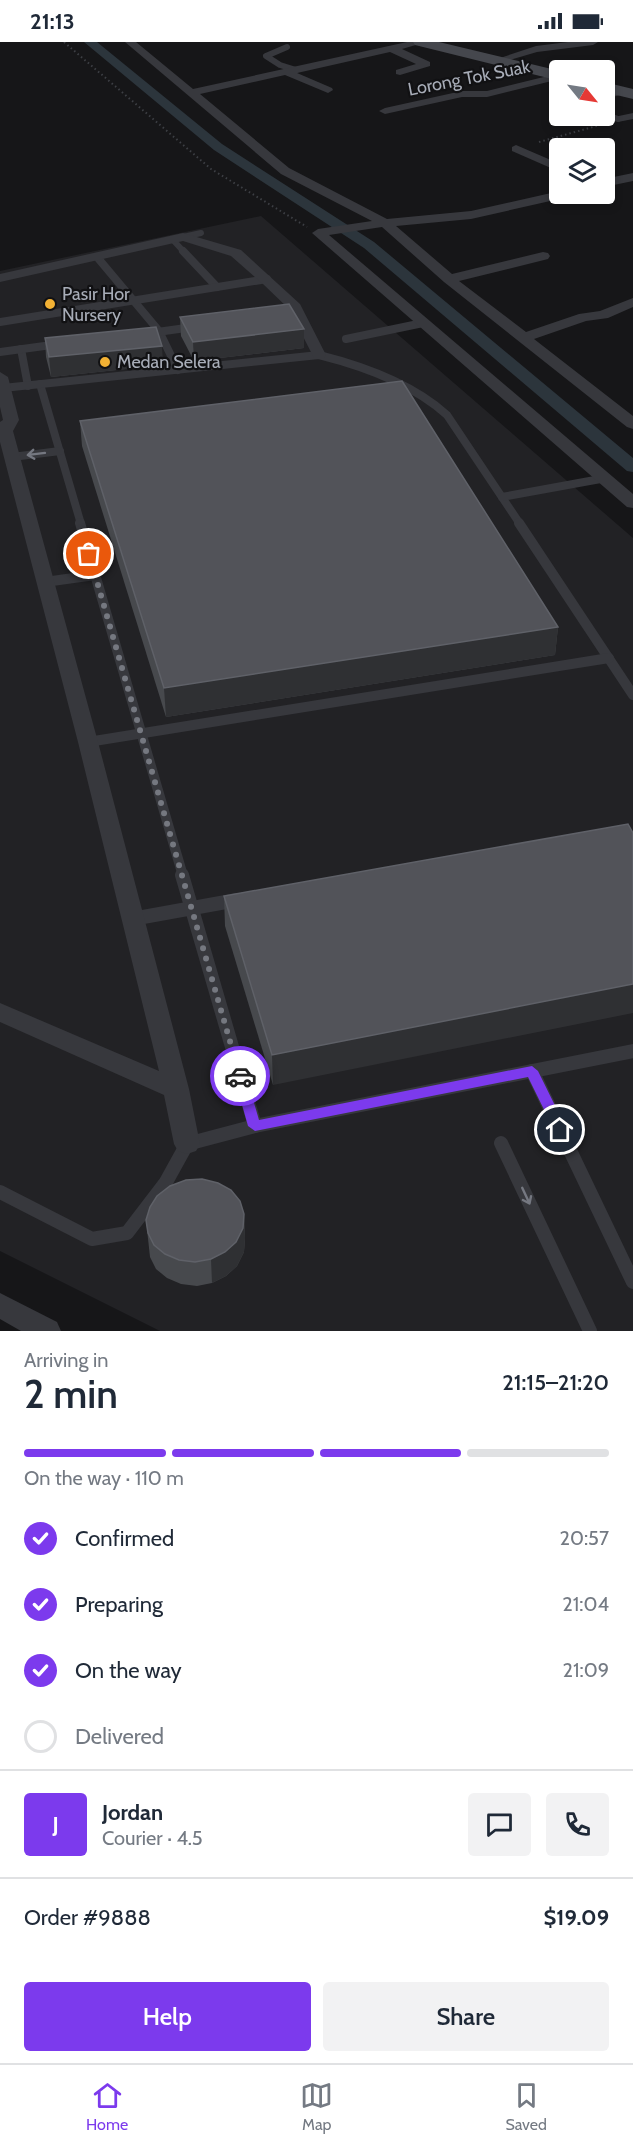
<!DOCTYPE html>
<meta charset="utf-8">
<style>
body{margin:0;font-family:Cabin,sans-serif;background:#f2f2f3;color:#1f2937;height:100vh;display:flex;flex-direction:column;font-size:22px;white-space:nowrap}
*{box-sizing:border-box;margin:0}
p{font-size:20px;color:#747a83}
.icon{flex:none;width:33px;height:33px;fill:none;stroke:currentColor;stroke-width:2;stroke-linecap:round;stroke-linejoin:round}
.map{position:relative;height:1289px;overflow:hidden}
.panel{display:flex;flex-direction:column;background:#fff;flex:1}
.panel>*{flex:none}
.needle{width:39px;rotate:120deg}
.fabs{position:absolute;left:549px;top:18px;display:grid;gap:12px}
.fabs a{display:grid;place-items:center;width:66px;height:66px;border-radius:6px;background:#fff;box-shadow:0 3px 9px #0003;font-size:30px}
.pin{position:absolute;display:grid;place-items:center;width:51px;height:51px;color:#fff;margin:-26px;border:3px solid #fff;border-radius:50%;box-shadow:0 2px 6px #0007}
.courier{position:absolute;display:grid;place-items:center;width:60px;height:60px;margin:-30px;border:4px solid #7c3aed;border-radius:50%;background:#fff;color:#222;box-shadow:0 2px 8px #0007}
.headline em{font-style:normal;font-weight:600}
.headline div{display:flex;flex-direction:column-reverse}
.headline{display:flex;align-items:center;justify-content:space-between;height:102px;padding:0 24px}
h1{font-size:39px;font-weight:600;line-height:45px}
.bar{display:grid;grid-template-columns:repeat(4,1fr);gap:9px 6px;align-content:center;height:72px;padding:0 24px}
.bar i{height:8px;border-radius:4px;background:#e0e1e3}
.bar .active{background:#7c3aed}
.bar p{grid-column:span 4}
.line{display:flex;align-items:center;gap:15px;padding:0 24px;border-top:2px solid #e0e1e3}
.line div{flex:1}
.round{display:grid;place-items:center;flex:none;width:63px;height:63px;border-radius:6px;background:#f2f2f3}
ol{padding:0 24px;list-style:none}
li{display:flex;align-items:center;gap:18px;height:66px}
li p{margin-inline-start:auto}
li .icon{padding:6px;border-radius:50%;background:#7c3aed;color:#fff;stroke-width:4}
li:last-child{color:#747a83}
li i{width:33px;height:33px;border:3px solid #e0e1e3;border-radius:50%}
.cta{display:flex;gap:12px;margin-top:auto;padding:12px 24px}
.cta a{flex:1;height:69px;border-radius:6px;background:#7c3aed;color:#fff;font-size:24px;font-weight:600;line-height:69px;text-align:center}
.cta a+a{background:#f2f2f3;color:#1f2937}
.status{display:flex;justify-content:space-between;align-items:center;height:42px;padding:0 30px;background:#fff;direction:ltr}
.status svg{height:16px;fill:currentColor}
.dock{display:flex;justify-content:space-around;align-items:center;height:84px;border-top:2px solid #e0e1e3;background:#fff;font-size:16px;color:#747a83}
.dock a{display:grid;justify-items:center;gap:3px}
.dock .active{color:#7c3aed}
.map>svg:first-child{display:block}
.built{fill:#222225}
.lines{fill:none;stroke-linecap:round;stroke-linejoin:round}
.canal{fill:#2c353c;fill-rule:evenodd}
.path{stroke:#3d3f44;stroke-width:2;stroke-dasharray:1.5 3;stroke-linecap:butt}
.service-far3{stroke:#37383d;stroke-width:6}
.service-far2{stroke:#37383d;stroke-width:8}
.service-far1{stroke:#37383d;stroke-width:10}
.service{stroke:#37383d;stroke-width:14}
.minor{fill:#37383d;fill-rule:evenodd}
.secondary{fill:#45474d;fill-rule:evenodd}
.wall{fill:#47494d}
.shaded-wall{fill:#2f3033}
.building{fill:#525359;stroke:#5f6168;stroke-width:1.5}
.oneway{stroke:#757881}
.route{fill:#7c3aed}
.done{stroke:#757880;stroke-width:6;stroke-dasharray:0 10.8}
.poi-dot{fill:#f2b134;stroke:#111113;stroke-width:2}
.labels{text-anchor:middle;stroke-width:4.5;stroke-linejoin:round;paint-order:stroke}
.far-street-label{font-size:18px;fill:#a8adb8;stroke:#111113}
.far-poi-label{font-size:18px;fill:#a8adb8;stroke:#111113;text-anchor:start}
</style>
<div class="status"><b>21:13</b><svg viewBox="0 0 49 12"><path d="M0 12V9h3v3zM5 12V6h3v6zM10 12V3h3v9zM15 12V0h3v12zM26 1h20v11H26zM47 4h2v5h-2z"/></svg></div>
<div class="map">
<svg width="633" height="1289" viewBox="0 0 633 1289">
<rect width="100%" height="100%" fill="#161618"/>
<polygon class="built" points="261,174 633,496 633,1289 160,1289 0,1209 0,229"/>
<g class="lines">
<polygon class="canal" points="84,0 97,0 222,102 374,200 633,416 633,430 627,429 364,206 214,108"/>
<g class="path">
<polyline points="64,0 211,127 307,185"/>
<polyline points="539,100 600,83"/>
</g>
<g class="service-far3">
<polyline points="287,5 266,14 280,23 296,28"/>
<polyline points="604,54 623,49"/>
<polyline points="604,72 618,77"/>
<polyline points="183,195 201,191"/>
<polyline points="173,198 185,211"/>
</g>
<g class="service-far2">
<polyline points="183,209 217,245"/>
<polyline points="97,215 159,289 178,328"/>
<polyline points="0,280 267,237"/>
<polyline points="143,292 193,285"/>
<polyline points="346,297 423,281"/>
<polyline points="21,307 28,344"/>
<polyline points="0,310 59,302"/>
<polyline points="40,342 81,482"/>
<path d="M3 346 319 313C363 324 413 342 447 373L520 482"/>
<polyline points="12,415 60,409"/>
<polyline points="502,455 606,436"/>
</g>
<g class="service-far1">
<polyline points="80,481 183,834"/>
<polyline points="519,481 633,653"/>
<polyline points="45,540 95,533"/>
<polyline points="88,700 609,616"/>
</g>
<g class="service">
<polyline points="182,833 255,1084"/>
<polyline points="132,877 237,858"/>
<polyline points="532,1029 633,1240"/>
<polyline points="501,1101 590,1289"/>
<polyline points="0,1150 92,1197 127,1191 166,1140 187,1102 255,1084 633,1009"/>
</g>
<g class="minor">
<polygon points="125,0 136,0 193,47 407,0 426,0 402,7 430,20 430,24 400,33 396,32 396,28 416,22 390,10 297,31 332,46 333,48 328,51 285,33 200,52 289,126 387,177 471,169 560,149 560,152 570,152 568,155 471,177 396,184 452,232 543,210 548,211 550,214 548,217 459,239 526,290 579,272 600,269 633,256 633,265 608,276 586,279 534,297 633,374 633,387 627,385 444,240 382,185 329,193 633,452 633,466 627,465 312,191 318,187 372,179 281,132"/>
<polygon points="568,0 598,0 593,3 537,10 496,22 491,19 536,4"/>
<polygon points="560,31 560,37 487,55 462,55 385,72 379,69 385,66 462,49 487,49"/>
<polygon points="633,71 633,77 618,80 612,77 614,75"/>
<polygon points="516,103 560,122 560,130 512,109 512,105"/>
<polygon points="633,131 633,139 604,145 604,137"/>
<polygon points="183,191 241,208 300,262 326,313 324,316 314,316 289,267 263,242 231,214 183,199 0,240 0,232"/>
<polygon points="0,330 8,335 19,378 13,389 98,700 189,1047 200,1102 196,1109 187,1112 178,1109 174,1102 164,1053 0,980 0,961 159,1029 78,700 0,400 0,380 3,378 0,365"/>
<polygon points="0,1251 57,1280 61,1289 21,1289 0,1277"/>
</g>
<g class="secondary">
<polygon points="413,0 439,0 560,29 560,39 415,3"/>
<polygon points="604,40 633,47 633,57 604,50"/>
</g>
</g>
<g class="wall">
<polygon points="180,275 304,287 304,306 194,319 181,294"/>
<polygon points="45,296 163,323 51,335 46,315"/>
<polygon points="80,379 558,585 555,613 166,675 82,404"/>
<polygon points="633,791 273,1043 225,884 224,854"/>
<polygon points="244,1172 245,1196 244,1210 237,1224 226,1234 212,1241 197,1244 181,1242 167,1236 156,1227 150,1215 146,1178"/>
</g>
<g class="shaded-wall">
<polygon points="304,287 304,306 194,319 193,300"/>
<polygon points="162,304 163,323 51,335 49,315"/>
<polygon points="558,585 555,613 166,675 164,646"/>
<polygon points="633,942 633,971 273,1043 272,1013"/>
<polygon points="244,1172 245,1196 244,1210 237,1224 226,1234 212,1241 211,1217"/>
</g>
<g class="building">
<polygon points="289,262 304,287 193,300 180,275"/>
<polygon points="156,285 162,304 49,315 45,296"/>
<polygon points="402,339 558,585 164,646 80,379"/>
<polygon points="628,782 633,791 633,942 272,1013 224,854"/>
<polygon points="202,1137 218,1141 231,1148 240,1159 244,1172 243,1186 236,1200 225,1210 211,1217 195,1220 179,1218 165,1212 154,1203 148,1191 146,1178 150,1165 157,1154 170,1144 186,1138"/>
</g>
<defs><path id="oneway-shaft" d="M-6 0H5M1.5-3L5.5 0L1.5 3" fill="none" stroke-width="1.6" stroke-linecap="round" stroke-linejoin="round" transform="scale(1.5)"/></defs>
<g class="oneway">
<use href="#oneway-shaft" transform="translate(36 412) rotate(173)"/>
<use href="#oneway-shaft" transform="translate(526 1154) rotate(65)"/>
</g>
<polygon class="route" points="532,1024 538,1029 567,1088 565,1092 556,1092 528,1035 255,1089 248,1084 234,1034 236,1030 245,1030 259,1078"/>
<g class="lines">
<polyline class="done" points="89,512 240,1034"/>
</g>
<g class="poi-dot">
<circle cx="50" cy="262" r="6"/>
<circle cx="105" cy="320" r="6"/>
</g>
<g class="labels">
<g class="far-street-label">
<text transform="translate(469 36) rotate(-11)" y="6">Lorong Tok Suak</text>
</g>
<g class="far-poi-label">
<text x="62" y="258">Pasir Hor<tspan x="62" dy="21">Nursery</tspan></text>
<text x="117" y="326">Medan Selera</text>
</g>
</g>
</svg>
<div class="fabs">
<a><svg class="needle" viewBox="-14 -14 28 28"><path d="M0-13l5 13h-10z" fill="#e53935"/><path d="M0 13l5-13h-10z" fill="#747a83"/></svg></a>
<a><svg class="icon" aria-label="layers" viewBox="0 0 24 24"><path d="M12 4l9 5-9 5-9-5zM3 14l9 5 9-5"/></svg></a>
</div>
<div class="pin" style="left:89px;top:512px;background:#ea580c"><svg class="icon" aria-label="bag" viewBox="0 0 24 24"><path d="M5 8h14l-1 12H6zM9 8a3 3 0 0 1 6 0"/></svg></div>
<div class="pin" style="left:560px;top:1088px;background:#1f2937"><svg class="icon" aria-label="home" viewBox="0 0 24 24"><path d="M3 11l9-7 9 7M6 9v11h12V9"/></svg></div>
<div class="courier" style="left:240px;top:1034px"><svg class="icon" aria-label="car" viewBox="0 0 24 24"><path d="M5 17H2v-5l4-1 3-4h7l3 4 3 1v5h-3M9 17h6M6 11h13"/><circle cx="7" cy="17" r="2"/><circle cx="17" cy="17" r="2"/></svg></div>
</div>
<section class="panel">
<div class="headline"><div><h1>2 min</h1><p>Arriving in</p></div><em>21:15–21:20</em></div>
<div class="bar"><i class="active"></i><i class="active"></i><i class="active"></i><i></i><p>On the way · 110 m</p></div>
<ol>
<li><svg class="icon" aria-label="check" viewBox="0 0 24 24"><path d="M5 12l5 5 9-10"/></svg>Confirmed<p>20:57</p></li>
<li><svg class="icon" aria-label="check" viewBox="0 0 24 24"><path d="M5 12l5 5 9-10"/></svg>Preparing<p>21:04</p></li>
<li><svg class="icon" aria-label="check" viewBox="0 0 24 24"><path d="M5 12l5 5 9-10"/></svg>On the way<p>21:09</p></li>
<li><i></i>Delivered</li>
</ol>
<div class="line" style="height:108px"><b class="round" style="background:#7c3aed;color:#fff">J</b><div><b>Jordan</b><p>Courier · 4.5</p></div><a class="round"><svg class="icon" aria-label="chat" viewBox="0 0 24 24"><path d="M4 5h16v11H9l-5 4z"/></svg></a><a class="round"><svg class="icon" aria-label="phone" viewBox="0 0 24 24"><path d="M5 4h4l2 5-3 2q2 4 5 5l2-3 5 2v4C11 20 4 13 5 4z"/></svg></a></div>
<div class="line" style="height:78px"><div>Order #9888</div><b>$19.09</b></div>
<div class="cta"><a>Help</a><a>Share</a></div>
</section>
<nav class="dock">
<a class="active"><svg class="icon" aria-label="home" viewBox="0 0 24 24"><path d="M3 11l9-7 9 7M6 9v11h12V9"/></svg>Home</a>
<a><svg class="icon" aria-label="map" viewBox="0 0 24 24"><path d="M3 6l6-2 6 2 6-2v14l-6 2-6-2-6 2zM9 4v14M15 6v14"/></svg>Map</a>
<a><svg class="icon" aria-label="saved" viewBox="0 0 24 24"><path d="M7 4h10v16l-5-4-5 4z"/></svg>Saved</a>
</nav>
